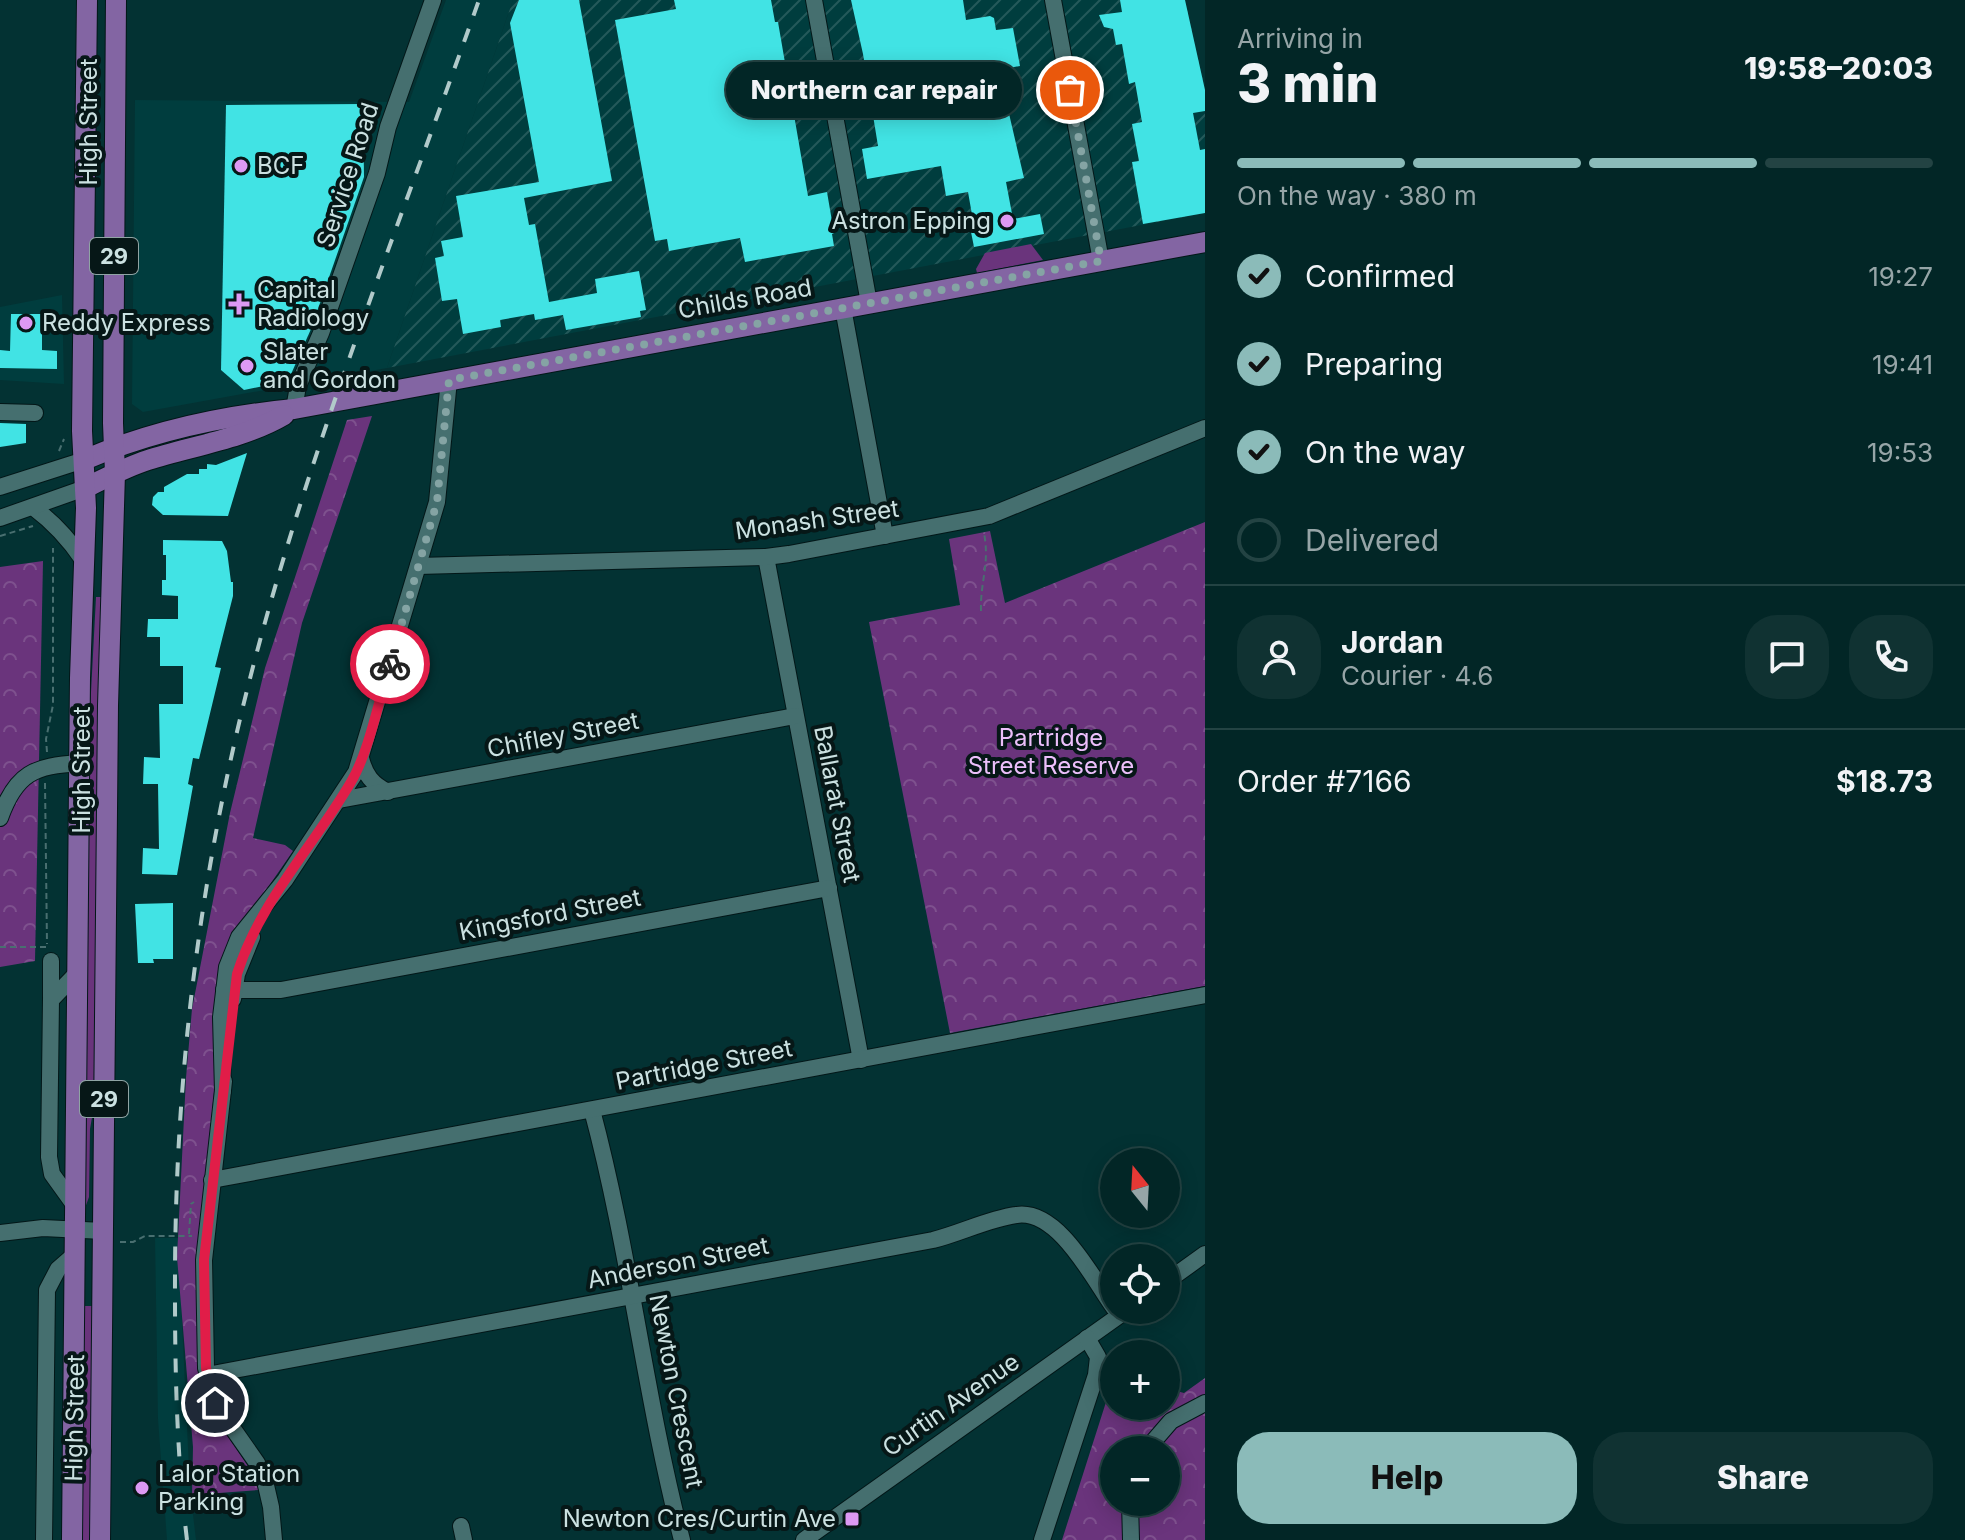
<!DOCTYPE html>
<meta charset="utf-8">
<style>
body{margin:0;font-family:Inter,sans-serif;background:#103232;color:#f1f3f6;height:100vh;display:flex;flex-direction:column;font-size:30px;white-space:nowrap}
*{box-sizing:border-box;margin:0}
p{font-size:26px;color:#96a5a7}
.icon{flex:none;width:44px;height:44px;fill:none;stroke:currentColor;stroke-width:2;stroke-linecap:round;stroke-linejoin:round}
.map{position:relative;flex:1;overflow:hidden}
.details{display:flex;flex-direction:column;background:#022626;width:760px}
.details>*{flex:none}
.needle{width:52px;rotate:342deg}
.tools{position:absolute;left:1100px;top:1148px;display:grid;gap:16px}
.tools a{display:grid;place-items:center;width:80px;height:80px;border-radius:50%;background:#022626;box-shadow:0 4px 20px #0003,0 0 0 2px #234343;font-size:40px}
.pin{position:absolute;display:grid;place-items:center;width:68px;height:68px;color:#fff;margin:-34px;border:4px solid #fff;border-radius:50%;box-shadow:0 2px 8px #0007}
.courier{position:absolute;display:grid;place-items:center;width:80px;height:80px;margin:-40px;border:6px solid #e11d48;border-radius:50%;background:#fff;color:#222;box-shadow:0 2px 10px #0007}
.bubble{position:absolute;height:56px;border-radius:28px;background:#022626;box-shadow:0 4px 20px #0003,0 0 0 2px #234343;font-size:26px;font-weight:800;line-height:56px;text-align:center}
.head em{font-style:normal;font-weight:800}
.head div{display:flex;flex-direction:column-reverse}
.head{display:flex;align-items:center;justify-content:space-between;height:136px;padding:0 32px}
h1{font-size:52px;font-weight:800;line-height:60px}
.bar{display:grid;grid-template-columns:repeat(4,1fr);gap:12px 8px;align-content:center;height:96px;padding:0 32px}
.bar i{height:10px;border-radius:6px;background:#234343}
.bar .current{background:#8bbbb9}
.bar p{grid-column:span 4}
.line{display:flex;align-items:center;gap:20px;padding:0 32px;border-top:2px solid #234343}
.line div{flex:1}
.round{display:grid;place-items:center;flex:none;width:84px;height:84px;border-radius:32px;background:#103232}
ol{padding:0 32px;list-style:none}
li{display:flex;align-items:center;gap:24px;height:88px}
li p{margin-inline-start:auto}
li .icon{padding:8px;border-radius:50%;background:#8bbbb9;color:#111;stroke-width:4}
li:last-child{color:#96a5a7}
li i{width:44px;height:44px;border:4px solid #234343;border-radius:50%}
.action{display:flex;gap:16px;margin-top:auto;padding:16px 32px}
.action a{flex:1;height:92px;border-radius:32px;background:#8bbbb9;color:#111;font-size:32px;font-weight:800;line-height:92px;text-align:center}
.action a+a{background:#103232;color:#f1f3f6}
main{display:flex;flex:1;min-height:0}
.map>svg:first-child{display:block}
.built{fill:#003d3e}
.industrial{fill:url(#industrial-furrows)}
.grass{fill:#6a347c}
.park{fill:url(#park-crowns);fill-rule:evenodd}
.building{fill:#41e3e4}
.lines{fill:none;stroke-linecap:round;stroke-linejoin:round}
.minor-casing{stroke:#031718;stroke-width:18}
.major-casing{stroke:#031718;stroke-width:22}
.path{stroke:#496f70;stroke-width:2;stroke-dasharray:6 4;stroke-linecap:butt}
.minor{stroke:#456f6f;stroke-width:16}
.major{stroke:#8365a3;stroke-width:20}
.rail{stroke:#b1caca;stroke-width:4;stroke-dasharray:14 14;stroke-linecap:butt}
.done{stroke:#85a4a4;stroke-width:8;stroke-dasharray:0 14.4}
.route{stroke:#e11d48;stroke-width:10}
.poi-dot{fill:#dd99f3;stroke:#061717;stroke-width:3}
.labels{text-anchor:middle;stroke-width:8;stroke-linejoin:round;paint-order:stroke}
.shield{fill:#061717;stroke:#90a4a4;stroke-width:2}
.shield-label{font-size:22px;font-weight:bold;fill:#cbe1e1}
.street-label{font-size:24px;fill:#cbe1e1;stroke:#061717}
.poi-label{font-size:24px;fill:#cbe1e1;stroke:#061717;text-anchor:start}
.park-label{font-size:24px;fill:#ecbffb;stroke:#061717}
</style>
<main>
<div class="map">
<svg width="1205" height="1540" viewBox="0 0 1205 1540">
<defs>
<pattern id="industrial-furrows" width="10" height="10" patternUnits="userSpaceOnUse" patternTransform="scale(2)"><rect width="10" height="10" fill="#003d3e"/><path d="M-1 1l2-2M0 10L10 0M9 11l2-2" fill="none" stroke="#24595a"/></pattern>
<pattern id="park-crowns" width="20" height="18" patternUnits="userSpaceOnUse" patternTransform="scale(2)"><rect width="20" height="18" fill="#6a347c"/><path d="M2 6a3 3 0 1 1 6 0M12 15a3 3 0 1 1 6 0" fill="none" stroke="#7e518e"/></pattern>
</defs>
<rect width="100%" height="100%" fill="#033233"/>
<g class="built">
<polygon points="446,0 513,0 387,368 143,412 132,404 135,100 409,102"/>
<polygon points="62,295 64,384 0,380 0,307"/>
<polygon points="155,1238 178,1238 190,1489 196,1540 167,1540 158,1419"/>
</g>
<polygon class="industrial" points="513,0 1185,0 1205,90 1205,213 387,368"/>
<g class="grass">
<polygon points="1031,244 1043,260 977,273 976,269 985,253"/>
<polygon points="96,597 103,597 97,1089 90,1129 89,1197 85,1208 88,749"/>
<polygon points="85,1306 95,1306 93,1540 79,1540 81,1341"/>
</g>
<g class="park">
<polygon points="372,416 302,623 253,838 285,845 293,851 242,925 216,1072 196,1271 202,1391 210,1410 252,1472 259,1490 192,1495 193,1447 177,1257 186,1078 192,1009 230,813 265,668 347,420"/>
<polygon points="1205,522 1205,986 950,1033 869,622 960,605 949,539 990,531 1005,603"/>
<polygon points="43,561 35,961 0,967 0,567"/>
<path d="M1114 1377V1406H1166V1388L1184 1393 1205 1378V1540H1062ZM1114 1450H1166V1502H1114Z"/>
</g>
<g class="building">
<polygon points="519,0 579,0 612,181 524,198 529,225 535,224 549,302 597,293 595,279 639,271 646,310 640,311 641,317 566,330 563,315 535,320 534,314 500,320 501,327 463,334 457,299 442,301 435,258 444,256 441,241 463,237 456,196 539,182 510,23"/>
<polygon points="674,0 771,0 775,22 778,22 808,196 827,192 834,233 832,234 834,246 745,262 740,238 669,251 667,239 655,241 615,20 676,9"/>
<polygon points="851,0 963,0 966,20 990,16 994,18 996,30 1013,28 1020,66 1009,68 1015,104 1007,105 1024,178 1006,182 1013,219 1040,214 1044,234 974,247 970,227 974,226 968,192 946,196 941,166 867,179 862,149 878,146 863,54"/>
<polygon points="1120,0 1185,0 1205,90 1205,111 1193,113 1200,150 1205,149 1205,213 1143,224 1132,162 1139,161 1132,124 1142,122 1135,82 1129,84 1122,44 1116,45 1113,29 1104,27 1099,15 1122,12"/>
<polygon points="363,104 364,177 311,329 288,381 244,390 221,370 226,105"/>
<polygon points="11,314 42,314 42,350 57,351 57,369 0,368 0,350 10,351"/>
<polygon points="0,423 26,424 26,443 0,447"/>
<polygon points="247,453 228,516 163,515 152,505 153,497 158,492 164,492 164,487 187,474 199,474 199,469 207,469 207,464 216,465"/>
<polygon points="163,540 222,541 227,551 231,582 233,582 233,596 215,667 221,668 199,759 193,758 188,784 193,786 177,875 142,874 143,848 159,849 158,784 143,784 144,757 160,758 159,704 183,704 183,666 160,666 160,637 147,637 148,619 178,619 178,596 162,595 162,580 166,580 166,555 163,555"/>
<polygon points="173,903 173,959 153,959 154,963 138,963 135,904"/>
</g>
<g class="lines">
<g class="minor-casing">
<g id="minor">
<polyline points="814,0 869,303"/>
<polyline points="1053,0 1101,261"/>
<polyline points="843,308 885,536"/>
<polyline points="294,409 298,386 321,333 377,173 388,127 433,0"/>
<polyline points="0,412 35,413"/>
<polyline points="0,487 84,460"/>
<path d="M33 507C53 522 69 539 83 560"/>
<polyline points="0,518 85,488"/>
<polyline points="766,557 861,1060"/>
<polyline points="418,566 766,557 789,554 989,516 1205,428"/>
<path d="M361 758C365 775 372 784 388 792"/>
<polyline points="339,800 795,716"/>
<path d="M0 818C16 773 34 766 80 763"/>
<polyline points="51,961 51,1000"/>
<polyline points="224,990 281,990 829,888"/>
<polyline points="233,999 237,974 252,937"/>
<polyline points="224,1081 204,1260 206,1368 215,1403 257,1463 265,1481 271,1507 274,1540"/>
<polyline points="223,1091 221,1017 227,967 239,937 285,880 356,772 437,502 449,380"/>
<path d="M592 1110C630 1252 645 1398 682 1540"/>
<polyline points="212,1180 1205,995"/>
<polyline points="75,1206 52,1174 49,1157 51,1000 78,972"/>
<polyline points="0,1233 43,1228 103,1231"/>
<polyline points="1166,1282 1205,1254"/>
<path d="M207 1375 933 1240C961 1233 988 1219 1016 1215 1058 1208 1093 1279 1114 1308"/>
<polyline points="1146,1450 1171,1421 1205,1403"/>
<polyline points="1130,1502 1131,1540"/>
<polyline points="461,1526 464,1540"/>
<polyline points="44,1540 47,1290 58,1269 74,1255"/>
<polyline points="804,1540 1127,1310"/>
<polyline points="1042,1540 1096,1375 1098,1357 1087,1338"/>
</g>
</g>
<g class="major-casing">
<g id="major">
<path d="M84 460C152 431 220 416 294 409L1205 242"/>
<path d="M85 488C106 478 126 467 148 460 192 446 243 439 284 415"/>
<polyline points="72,1540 80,678 86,508 82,431 87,0"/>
<polyline points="100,1540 108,705 115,473 113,423 116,0"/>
</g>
</g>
<g class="path">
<polyline points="59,451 64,439"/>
<polyline points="0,536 33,526"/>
<path d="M981 611C980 582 990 564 984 533"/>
<polyline points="47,752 46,739 53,705 53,548"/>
<polyline points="45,783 47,944"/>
<polyline points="0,947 46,947"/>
<polyline points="189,1234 191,1204 194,1202"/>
<polyline points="120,1242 133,1242 145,1236 192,1236"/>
</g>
<use href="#minor" class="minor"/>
<use href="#major" class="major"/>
<path class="rail" d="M187 1540C177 1458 175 1376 175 1294 174 1075 201 859 258 648 317 428 403 215 479 0"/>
</g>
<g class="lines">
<polyline class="done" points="390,664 437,502 449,380 1101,261 1070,90"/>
<path class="route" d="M215 1403 206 1368 204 1260 237 974C260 901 313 847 351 782 369 752 379 699 390 664"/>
</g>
<g class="poi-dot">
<circle cx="241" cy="166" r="8"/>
<circle cx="1007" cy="221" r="8"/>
<path d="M235 292h8v8h8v8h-8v8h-8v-8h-8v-8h8z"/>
<circle cx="26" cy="323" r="8"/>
<circle cx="247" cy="366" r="8"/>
<circle cx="142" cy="1488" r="8"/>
<rect x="844" y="1511" width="16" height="16" rx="4"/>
</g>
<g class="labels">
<g class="shield">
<rect x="90" y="238" width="48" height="36" rx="6"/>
<rect x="80" y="1081" width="48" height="36" rx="6"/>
</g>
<g class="shield-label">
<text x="114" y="264">29</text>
<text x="104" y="1107">29</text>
</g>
<g class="street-label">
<text transform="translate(89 122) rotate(-90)" y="8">High Street</text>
<text transform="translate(348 175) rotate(-72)" y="8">Service Road</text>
<text transform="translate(745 299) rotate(-10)" y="8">Childs Road</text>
<text transform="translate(817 520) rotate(-8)" y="8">Monash Street</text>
<text transform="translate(563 735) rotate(-11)" y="8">Chifley Street</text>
<text transform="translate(82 770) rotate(-90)" y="8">High Street</text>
<text transform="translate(837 804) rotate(79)" y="8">Ballarat Street</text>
<text transform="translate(550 915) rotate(-11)" y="8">Kingsford Street</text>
<text transform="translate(704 1065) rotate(-11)" y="8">Partridge Street</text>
<text transform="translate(678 1263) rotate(-11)" y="8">Anderson Street</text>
<text transform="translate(676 1391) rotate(79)" y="8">Newton Crescent</text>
<text transform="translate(951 1405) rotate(-35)" y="8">Curtin Avenue</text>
<text transform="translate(75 1418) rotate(-89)" y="8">High Street</text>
</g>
<g class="poi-label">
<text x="257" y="174">BCF</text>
<text x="991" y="229" text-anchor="end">Astron Epping</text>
<text x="257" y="298">Capital<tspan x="257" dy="28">Radiology</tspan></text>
<text x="42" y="331">Reddy Express</text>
<text x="263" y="360">Slater<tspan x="263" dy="28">and Gordon</tspan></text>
<text x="158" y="1482">Lalor Station<tspan x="158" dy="28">Parking</tspan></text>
<text x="836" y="1527" text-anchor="end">Newton Cres/Curtin Ave</text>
</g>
<g class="park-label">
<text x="1051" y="746">Partridge<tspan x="1051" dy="28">Street Reserve</tspan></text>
</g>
</g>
</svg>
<div class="tools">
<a><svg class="needle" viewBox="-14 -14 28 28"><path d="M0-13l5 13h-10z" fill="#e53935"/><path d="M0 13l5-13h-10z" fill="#96a5a7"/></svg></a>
<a><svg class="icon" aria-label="locate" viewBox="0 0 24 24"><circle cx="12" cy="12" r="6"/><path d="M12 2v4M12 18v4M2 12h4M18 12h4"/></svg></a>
<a>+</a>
<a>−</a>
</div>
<div class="pin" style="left:1070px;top:90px;background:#ea580c"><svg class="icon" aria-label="bag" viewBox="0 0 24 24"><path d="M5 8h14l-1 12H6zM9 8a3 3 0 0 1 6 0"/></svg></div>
<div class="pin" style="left:215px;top:1403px;background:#1f2937"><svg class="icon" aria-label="home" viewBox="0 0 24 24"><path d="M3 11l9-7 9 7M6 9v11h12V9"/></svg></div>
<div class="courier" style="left:390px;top:664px"><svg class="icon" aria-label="bike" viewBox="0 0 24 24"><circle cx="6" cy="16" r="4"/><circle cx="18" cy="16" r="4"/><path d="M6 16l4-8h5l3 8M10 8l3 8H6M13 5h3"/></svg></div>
<div class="bubble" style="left:726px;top:62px;width:296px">Northern car repair</div>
</div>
<section class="details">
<div class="head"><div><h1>3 min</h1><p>Arriving in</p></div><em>19:58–20:03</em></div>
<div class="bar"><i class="current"></i><i class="current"></i><i class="current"></i><i></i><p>On the way · 380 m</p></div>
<ol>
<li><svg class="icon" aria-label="check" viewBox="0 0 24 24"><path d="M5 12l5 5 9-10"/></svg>Confirmed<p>19:27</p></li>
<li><svg class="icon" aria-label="check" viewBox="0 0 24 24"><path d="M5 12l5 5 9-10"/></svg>Preparing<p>19:41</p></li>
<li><svg class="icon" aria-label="check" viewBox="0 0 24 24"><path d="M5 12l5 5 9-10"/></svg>On the way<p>19:53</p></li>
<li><i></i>Delivered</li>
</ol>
<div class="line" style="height:144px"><a class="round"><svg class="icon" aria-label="person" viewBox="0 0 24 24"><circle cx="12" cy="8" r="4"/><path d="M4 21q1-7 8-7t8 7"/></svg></a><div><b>Jordan</b><p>Courier · 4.6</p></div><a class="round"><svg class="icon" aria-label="chat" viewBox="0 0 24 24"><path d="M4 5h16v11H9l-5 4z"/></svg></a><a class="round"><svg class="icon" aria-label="phone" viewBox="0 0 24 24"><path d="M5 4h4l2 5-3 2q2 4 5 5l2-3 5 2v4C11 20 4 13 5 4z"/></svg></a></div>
<div class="line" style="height:104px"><div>Order #7166</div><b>$18.73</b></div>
<div class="action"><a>Help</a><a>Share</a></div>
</section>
</main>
